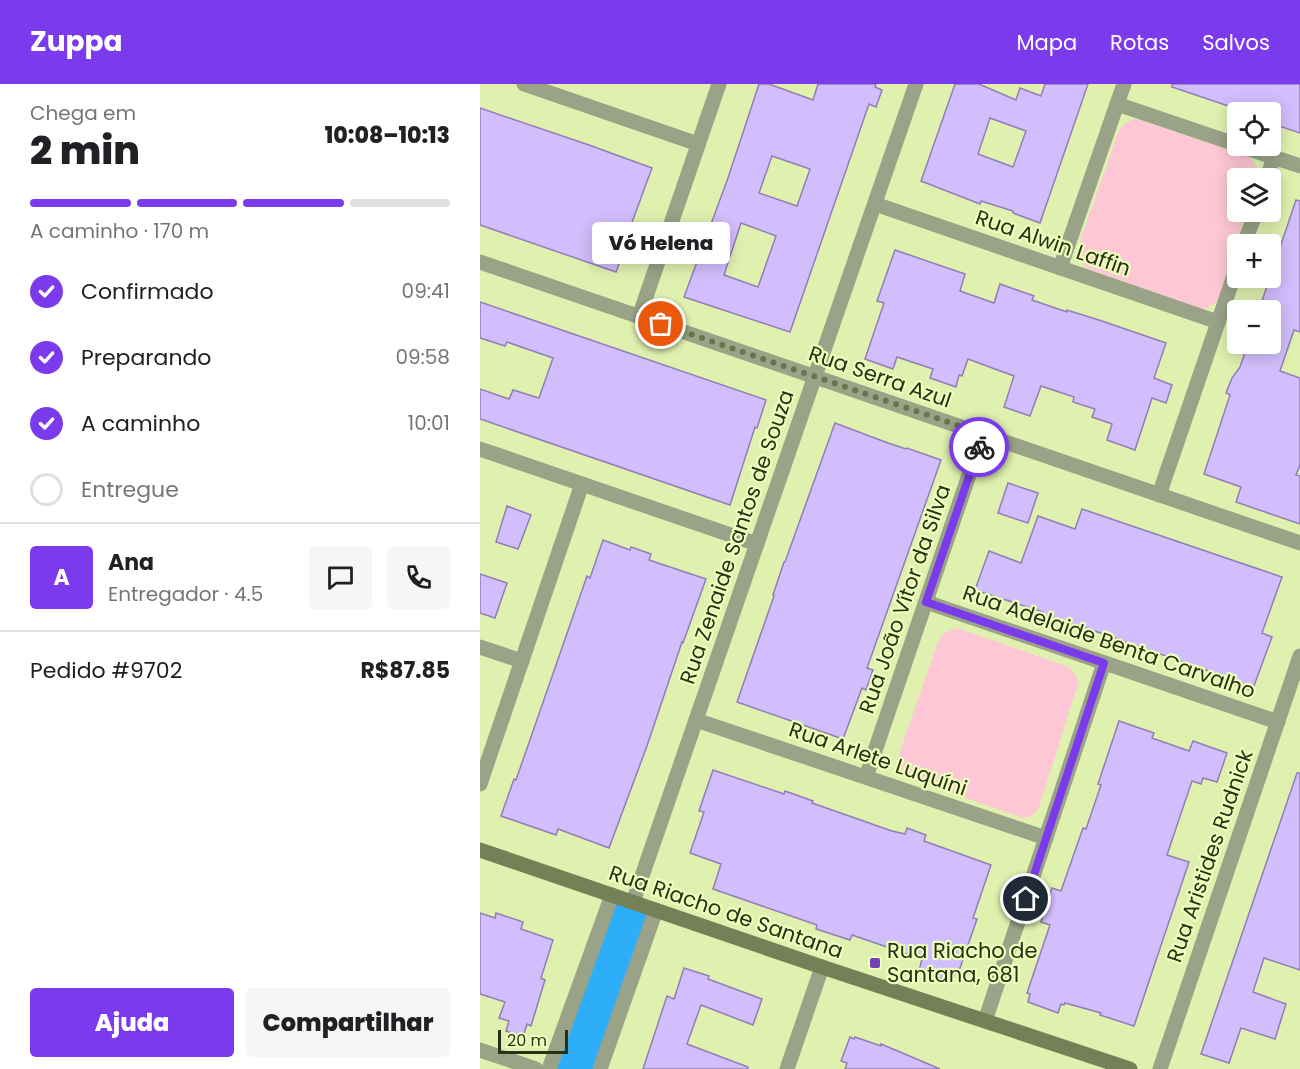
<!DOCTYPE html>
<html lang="pt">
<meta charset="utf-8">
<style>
body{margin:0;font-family:Poppins,sans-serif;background:#f6f6f6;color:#202124;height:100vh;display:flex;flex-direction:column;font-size:22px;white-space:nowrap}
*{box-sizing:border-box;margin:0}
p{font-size:20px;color:#757577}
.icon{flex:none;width:33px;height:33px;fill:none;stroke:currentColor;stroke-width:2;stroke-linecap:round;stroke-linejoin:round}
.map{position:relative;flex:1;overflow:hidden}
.drawer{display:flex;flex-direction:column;background:#fff;width:480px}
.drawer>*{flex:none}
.tools{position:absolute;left:747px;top:18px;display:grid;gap:12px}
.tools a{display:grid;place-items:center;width:54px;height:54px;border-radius:6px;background:#fff;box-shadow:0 3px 15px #0003;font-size:30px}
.scale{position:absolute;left:18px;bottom:15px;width:70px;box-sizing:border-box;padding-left:6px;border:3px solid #2a3016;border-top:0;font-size:16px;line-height:21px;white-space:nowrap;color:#2a3016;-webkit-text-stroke:4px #edffbb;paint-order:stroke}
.pin{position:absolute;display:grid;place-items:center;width:51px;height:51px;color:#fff;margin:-26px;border:3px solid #fff;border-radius:50%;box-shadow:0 2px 6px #0007}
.courier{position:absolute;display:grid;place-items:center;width:60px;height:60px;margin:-30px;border:4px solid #7c3aed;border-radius:50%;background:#fff;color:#222;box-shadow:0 2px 8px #0007}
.bubble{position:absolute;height:42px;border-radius:6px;background:#fff;box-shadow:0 3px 15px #0003;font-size:20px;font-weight:800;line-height:42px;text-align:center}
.overview em{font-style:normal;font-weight:800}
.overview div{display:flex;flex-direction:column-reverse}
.overview{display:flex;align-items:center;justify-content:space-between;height:102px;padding:0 30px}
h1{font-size:39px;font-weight:800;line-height:45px}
.bar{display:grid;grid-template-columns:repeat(4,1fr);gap:9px 6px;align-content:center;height:72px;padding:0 30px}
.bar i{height:8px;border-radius:4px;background:#e0e0e0}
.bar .on{background:#7c3aed}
.bar p{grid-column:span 4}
.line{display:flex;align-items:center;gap:15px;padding:0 30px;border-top:2px solid #e0e0e0}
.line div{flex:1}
.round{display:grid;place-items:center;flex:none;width:63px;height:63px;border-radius:6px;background:#f6f6f6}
ol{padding:0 30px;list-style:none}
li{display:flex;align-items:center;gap:18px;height:66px}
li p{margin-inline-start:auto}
li .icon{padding:6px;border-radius:50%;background:#7c3aed;color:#fff;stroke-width:4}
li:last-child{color:#757577}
li i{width:33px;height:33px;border:3px solid #e0e0e0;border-radius:50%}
.button{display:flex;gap:12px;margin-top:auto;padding:12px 30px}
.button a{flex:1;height:69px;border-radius:6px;background:#7c3aed;color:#fff;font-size:24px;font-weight:800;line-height:69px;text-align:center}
.button a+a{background:#f6f6f6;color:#202124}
header{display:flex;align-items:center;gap:36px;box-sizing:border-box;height:84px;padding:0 30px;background:#7c3aed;color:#fff}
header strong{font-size:28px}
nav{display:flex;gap:33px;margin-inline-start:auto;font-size:21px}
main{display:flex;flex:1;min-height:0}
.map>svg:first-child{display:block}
.green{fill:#fec7d6}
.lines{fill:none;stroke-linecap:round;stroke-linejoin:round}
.river{stroke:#2eaef8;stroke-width:42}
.building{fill:#d3befd;stroke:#917db7;stroke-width:1.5;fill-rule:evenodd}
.street{stroke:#9aa287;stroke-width:15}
.secondary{stroke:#768057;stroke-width:15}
.done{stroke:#6a744c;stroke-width:6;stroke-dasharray:0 10.8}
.route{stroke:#7c3aed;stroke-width:8}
.poi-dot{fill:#7541b8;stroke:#edffbb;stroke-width:2}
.labels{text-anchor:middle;stroke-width:4.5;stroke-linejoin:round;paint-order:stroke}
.street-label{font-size:21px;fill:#2a3016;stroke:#edffbb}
.poi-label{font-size:21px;fill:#2a3016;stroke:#edffbb;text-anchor:start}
</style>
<header>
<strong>Zuppa</strong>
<nav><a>Mapa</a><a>Rotas</a><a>Salvos</a></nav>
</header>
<main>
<section class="drawer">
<div class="overview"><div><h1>2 min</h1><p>Chega em</p></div><em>10:08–10:13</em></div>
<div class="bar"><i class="on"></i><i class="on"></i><i class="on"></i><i></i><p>A caminho · 170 m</p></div>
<ol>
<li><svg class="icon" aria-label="check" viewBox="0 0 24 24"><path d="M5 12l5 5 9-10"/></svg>Confirmado<p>09:41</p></li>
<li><svg class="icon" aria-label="check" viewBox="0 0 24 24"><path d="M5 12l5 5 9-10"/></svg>Preparando<p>09:58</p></li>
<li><svg class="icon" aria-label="check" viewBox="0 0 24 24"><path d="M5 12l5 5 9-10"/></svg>A caminho<p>10:01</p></li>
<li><i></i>Entregue</li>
</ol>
<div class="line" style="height:108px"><b class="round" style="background:#7c3aed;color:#fff">A</b><div><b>Ana</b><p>Entregador · 4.5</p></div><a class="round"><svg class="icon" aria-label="chat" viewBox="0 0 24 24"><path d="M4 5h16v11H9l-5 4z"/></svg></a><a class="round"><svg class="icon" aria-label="phone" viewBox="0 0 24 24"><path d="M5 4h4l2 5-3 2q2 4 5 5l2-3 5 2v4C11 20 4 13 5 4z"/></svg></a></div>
<div class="line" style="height:78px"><div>Pedido #9702</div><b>R$87.85</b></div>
<div class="button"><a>Ajuda</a><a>Compartilhar</a></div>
</section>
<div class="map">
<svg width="820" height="985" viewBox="0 0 820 985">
<rect width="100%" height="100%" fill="#e0f1af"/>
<g class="green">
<path d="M654 35 660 36 769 73C775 79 779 86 777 94H758V128H766L739 214C735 220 730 223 723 225L611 186C600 181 596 172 599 160L638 49C642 42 646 38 654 35Z"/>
<path d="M474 545H480L589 583 596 591 598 600 559 723C555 729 551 733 543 734L431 695C420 690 416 681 419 670L458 558C462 551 466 547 474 545Z"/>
</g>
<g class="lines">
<polyline class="river" points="95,985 151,831"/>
</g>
<g class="building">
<path d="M279 0H289L333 16 338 0H396L395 3 402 6 396 23 389 20 310 248 204 213 248 94ZM292 72 330 85 317 122 279 109ZM261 139 296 152 278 203 244 191Z"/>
<path d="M475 0H499L536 16 540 4 561 12 565 0H608L560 139 533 129V127L501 117 500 120 441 97ZM510 34 546 47 533 83 498 70Z"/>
<polygon points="692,0 820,0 820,49 790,39 790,28 766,28 692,3"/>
<polygon points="0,24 109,61 172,84 147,152 149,153 136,188 0,141"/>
<polygon points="816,116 820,117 820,248 814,246 800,287 820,294 820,381 816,391 820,392 820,440 756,418 761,403 724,390 750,311 746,309 752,294 760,283 768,260 790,260 790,226 779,226"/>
<polygon points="415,166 485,190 480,207 514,219 520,200 554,212 552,216 587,228 587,226 622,237 686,259 674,294 692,301 686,319 672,314 655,366 627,356 632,340 612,333 615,325 593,318 594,313 561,302 550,332 524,323 534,292 488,275 482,292 479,291 476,303 450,294 453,285 417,273 413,285 385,275 404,219 397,217"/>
<polygon points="0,218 286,316 277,344 275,343 250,421 0,335 0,305 29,315 33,306 59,314 73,274 27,258 25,262 0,254"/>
<polygon points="355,339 408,359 426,365 427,364 461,376 387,584 393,586 386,606 382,604 363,655 257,618 294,512 293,511 304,478 305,478"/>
<polygon points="528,399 558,409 548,439 518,429"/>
<polygon points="27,422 51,431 38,465 16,458"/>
<polygon points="602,425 802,493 782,549 792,553 772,607 738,594 740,591 595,540 595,542 562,530 563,528 495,506 509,467 541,479 558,432 595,445"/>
<polygon points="123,456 150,466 151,463 171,470 169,476 226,495 203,559 202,558 167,662 129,764 78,745 76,751 21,732 34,695 36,696 107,492 110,494"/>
<polygon points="0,490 27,499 15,534 0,529"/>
<polygon points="639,637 674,649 672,654 709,667 713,657 747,669 737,698 723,694 721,700 712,697 687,771 709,778 654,942 620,931 621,929 585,919 584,921 581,920 578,929 548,918 550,910 547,909 570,841 561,838 572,804 581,807 603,744 606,745 621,701 618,700"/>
<polygon points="233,686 304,710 305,707 333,717 332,719 412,747 425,750 427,744 446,751 444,757 511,781 493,834 497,835 480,884 476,887 472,898 439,887 442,875 372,851 370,856 336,845 337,841 233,805 241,780 210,769 224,728 219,727"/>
<polygon points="817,689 820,689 820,886 784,874 773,908 806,920 795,955 761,944 749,979 721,970"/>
<polygon points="0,829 15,834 16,829 43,838 41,845 73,856 61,894 65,896 51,942 47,940 43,953 26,947 29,937 19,934 25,918 0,910"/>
<polygon points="204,884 229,892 228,895 282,915 273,941 221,921 207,960 268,983 268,985 163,985 187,912 194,915"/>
<polygon points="370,953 374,955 375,953 401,962 401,960 460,985 365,985 367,979 361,977"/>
</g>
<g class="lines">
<g class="street">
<polyline points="44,0 218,60"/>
<polyline points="637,20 758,61"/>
<polyline points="760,62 820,82"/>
<polyline points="787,94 794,73"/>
<polyline points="395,120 738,238"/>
<polyline points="764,160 776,128"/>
<polyline points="0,178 820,459"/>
<polyline points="580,184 644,0"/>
<polyline points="159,233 239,0"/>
<polyline points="0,365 277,460"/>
<polyline points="679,411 758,180"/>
<polyline points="446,518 798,638"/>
<polyline points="0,563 42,577"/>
<polyline points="216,636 566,754"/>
<polyline points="386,693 503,350"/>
<polyline points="0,700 102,400"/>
<polyline points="153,818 436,0"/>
<polyline points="505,937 624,579"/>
<polyline points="0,966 56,985"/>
<polyline points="69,985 132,811"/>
<polyline points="120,985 176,826"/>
<polyline points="307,985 342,883"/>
<polyline points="680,985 820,572"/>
</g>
<polyline class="secondary" points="0,766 342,883 650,985"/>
</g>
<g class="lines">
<polyline class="done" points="181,240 503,350 499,363"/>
<polyline class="route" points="499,363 446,518 624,579 546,815"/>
</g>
<rect class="poi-dot" x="389" y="873" width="12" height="12" rx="3"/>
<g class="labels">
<g class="street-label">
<text transform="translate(573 159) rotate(19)" y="7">Rua Alwin Laffin</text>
<text transform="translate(400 293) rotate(19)" y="7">Rua Serra Azul</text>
<text transform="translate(257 453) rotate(-71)" y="7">Rua Zenaide Santos de Souza</text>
<text transform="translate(425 515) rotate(-71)" y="7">Rua João Vítor da Silva</text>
<text transform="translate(629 558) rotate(19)" y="7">Rua Adelaide Benta Carvalho</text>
<text transform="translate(398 675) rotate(19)" y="7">Rua Arlete Luquíni</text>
<text transform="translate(730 772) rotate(-71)" y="7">Rua Aristides Rudnick</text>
<text transform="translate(246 828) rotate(19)" y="7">Rua Riacho de Santana</text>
</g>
<g class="poi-label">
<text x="407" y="874">Rua Riacho de<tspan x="407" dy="24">Santana, 681</tspan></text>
</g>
</g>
</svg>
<div class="tools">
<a><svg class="icon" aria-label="locate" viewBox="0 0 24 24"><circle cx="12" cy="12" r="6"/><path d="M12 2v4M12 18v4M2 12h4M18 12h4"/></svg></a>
<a><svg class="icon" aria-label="layers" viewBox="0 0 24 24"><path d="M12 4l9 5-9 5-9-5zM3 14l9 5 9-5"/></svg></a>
<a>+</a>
<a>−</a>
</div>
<div class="scale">20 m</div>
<div class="pin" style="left:181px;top:240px;background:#ea580c"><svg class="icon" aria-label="bag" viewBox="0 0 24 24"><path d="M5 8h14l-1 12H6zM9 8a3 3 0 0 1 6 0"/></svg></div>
<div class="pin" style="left:546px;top:815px;background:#1f2937"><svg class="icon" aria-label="home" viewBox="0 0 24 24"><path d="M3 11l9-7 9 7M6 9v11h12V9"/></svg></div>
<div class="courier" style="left:499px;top:363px"><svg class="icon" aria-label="bike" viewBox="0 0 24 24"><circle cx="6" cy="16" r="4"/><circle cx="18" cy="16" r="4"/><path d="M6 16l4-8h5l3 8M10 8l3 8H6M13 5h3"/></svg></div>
<div class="bubble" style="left:112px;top:138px;width:138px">Vó Helena</div>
</div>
</main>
